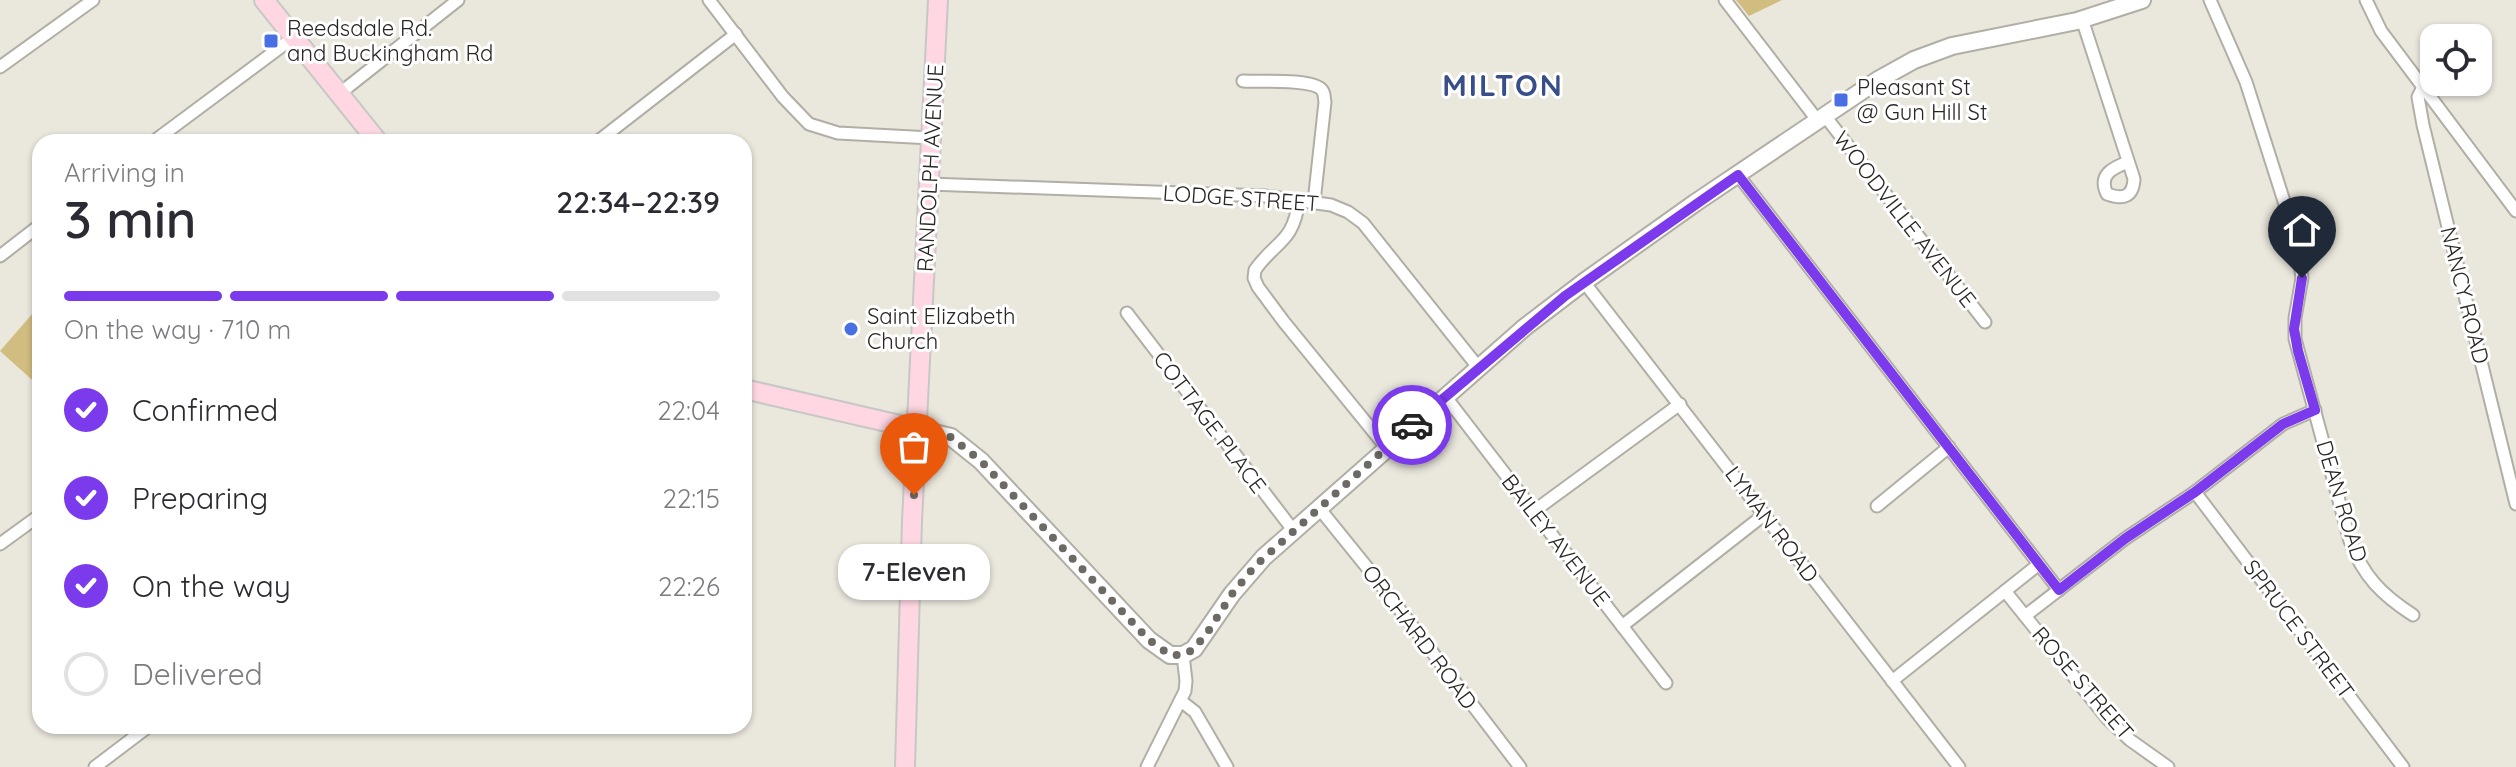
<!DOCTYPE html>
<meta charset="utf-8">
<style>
body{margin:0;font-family:Quicksand,sans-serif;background:#f2f2f3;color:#2b2b33;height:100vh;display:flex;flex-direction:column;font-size:30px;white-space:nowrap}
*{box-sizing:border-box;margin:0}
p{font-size:26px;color:#7c7c81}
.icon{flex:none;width:44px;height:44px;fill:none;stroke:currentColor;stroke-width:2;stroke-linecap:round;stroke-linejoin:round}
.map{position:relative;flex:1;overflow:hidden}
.drawer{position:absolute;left:32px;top:134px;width:720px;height:600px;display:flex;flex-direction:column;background:#fff;border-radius:24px;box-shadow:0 2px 6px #0004}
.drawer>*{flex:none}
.tools{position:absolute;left:2420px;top:24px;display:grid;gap:16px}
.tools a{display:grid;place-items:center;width:72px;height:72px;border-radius:16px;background:#fff;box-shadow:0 2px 6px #0004;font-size:40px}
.pin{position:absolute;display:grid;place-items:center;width:68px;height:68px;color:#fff;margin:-82px -34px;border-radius:50% 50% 50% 0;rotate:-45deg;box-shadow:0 0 8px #0007}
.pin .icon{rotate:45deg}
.courier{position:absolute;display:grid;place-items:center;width:80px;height:80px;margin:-40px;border:6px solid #7c3aed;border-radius:50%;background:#fff;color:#222;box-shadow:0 2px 10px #0007}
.bubble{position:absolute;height:56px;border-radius:24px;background:#fff;box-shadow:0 2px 6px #0004;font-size:26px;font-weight:600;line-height:56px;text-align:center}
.overview em{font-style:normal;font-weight:600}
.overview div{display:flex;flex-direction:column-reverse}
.overview{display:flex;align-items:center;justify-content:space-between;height:136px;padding:0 32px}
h1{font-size:52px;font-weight:600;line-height:60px}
.bar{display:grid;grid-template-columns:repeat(4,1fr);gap:12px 8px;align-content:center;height:96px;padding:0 32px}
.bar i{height:10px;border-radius:6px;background:#e1e1e2}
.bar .on{background:#7c3aed}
.bar p{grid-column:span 4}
ol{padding:0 32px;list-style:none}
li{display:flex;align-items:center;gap:24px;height:88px}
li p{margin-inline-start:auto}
li .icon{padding:8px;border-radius:50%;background:#7c3aed;color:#fff;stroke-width:4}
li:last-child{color:#7c7c81}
li i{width:44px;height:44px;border:4px solid #e1e1e2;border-radius:50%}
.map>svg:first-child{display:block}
.green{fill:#d2bd80}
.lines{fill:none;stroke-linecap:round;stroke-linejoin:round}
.street-casing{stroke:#b1aea5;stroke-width:15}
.secondary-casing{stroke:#b1aea5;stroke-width:20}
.primary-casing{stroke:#c7c7c6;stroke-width:22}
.street{stroke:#fff;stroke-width:11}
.secondary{stroke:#fff;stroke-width:16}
.primary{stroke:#fed7e2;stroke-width:18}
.done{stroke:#6d6a65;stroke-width:8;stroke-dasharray:0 14.4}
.route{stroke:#7c3aed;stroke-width:10}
.poi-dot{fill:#496fe2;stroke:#fff;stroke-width:3}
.labels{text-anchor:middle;stroke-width:6;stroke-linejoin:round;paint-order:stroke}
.poi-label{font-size:22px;fill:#292724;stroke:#fff;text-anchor:start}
.street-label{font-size:22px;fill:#292724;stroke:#fff}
.district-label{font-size:30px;font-weight:bold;letter-spacing:2px;fill:#384e88;stroke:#fff}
</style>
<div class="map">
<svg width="2516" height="767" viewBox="0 0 2516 767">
<rect width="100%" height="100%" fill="#eae7dd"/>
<g class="green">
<polygon points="1736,0 1782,0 1749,16"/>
<polygon points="40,305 40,387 0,351"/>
</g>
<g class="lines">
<g class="street-casing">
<g id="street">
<polyline points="709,0 783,97 809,124 838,133 931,138"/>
<polyline points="1725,0 1818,121"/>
<path d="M2210 0 2246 82 2297 242 2302 278 2295 318V339L2350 541C2363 576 2382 595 2413 615"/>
<polyline points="2366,0 2381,31 2516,211"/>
<path d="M2082 19 2134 179C2133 197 2123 200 2107 194 2098 175 2112 168 2128 162"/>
<polyline points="0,67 93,0"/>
<path d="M1243 81C1258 82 1312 78 1322 90 1325 94 1324 98 1325 102L1314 202"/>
<polyline points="2423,87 2418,97 2423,125 2516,504"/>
<polyline points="339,94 458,0"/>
<polyline points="1825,116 1985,322"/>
<polyline points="153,142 294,37"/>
<polyline points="597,142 736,34"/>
<polyline points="1738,175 2059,590"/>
<polyline points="929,184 1265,196 1331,205 1348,212 1363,223 1478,367"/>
<path d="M1299 200C1293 244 1276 240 1255 270L1254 278 1258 287 1284 322 1386 447"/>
<polyline points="0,256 40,225"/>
<polyline points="1584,282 1959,767"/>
<polyline points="1127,313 1293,530"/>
<polyline points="1445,396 1666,683"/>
<polyline points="2195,492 2403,767"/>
<polyline points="1877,506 1949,447"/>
<polyline points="1319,508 1374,576 1520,767"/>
<polyline points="1534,511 1680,404"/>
<polyline points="0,544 40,515"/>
<polyline points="2005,591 2107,718 2130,740 2168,767"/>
<polyline points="2025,616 2126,538 2195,492 2283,424 2315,410"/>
<polyline points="1622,626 1765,514"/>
<polyline points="1892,681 2039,564"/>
<polyline points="1181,701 1195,712 1227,767"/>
<polyline points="95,767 149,726"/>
<polyline points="1147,767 1185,691 1186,681 1183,655"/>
</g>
</g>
<g class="secondary-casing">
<polyline id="secondary" points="917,429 951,437 981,461 1149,640 1170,655 1183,655 1194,649 1232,594 1264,557 1525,327 1584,282 1695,203 1878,80 1914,60 1952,46 2077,21 2142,0"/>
</g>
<g class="primary-casing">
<g id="primary">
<polyline points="264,0 378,142"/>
<polyline points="744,389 917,429"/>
<polyline points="905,767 912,521 938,0"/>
</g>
</g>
<use href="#street" class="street"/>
<use href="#secondary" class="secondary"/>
<use href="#primary" class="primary"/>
</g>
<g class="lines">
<polyline class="done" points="914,495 917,429 948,435 981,461 1149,640 1170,655 1183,655 1194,649 1209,630 1232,594 1256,565 1412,425"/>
<polyline class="route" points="1412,425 1565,296 1738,175 2059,590 2126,538 2195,492 2283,424 2315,410 2298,351 2294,329 2302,278"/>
</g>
<g class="poi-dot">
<rect x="263" y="33" width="16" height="16" rx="4"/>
<rect x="1833" y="92" width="16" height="16" rx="4"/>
<circle cx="851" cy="329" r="8"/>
</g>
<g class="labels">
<g class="poi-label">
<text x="287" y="36">Reedsdale Rd.<tspan x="287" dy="25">and Buckingham Rd</tspan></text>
<text x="1857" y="95">Pleasant St<tspan x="1857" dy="25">@ Gun Hill St</tspan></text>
<text x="867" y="324">Saint Elizabeth<tspan x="867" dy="25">Church</tspan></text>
</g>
<g class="street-label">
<text transform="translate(930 168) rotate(-87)" y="8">RANDOLPH AVENUE</text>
<text transform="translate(1241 198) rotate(4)" y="8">LODGE STREET</text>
<text transform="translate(1905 219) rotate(52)" y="8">WOODVILLE AVENUE</text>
<text transform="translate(2465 295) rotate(76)" y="8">NANCY ROAD</text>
<text transform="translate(1210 422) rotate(53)" y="8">COTTAGE PLACE</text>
<text transform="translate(2342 501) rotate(73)" y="8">DEAN ROAD</text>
<text transform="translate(1772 524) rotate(53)" y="8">LYMAN ROAD</text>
<text transform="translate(1556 540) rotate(52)" y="8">BAILEY AVENUE</text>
<text transform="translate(2299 629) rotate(53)" y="8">SPRUCE STREET</text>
<text transform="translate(1420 637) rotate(53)" y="8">ORCHARD ROAD</text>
<text transform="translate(2083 683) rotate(49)" y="8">ROSE STREET</text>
</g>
<g class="district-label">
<text x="1503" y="96">MILTON</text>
</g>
</g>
</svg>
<div class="tools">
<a><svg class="icon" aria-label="locate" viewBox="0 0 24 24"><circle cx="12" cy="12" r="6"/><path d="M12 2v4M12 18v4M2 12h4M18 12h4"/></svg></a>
</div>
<div class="pin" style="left:914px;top:495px;background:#ea580c"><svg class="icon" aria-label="bag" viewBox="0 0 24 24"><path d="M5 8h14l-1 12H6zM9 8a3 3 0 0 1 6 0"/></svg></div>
<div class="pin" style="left:2302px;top:278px;background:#1f2937"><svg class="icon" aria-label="home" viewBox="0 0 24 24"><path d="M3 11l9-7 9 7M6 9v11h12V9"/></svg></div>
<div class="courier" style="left:1412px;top:425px"><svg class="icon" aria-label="car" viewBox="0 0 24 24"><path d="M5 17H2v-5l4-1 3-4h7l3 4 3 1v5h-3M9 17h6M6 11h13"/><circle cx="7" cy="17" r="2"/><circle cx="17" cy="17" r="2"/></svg></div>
<div class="bubble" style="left:838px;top:544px;width:152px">7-Eleven</div>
<section class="drawer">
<div class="overview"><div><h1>3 min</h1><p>Arriving in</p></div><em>22:34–22:39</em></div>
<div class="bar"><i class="on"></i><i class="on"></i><i class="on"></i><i></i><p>On the way · 710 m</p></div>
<ol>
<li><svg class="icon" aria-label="check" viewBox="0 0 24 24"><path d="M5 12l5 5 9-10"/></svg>Confirmed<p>22:04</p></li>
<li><svg class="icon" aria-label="check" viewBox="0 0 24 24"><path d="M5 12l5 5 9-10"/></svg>Preparing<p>22:15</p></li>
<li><svg class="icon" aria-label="check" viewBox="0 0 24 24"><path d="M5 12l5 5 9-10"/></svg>On the way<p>22:26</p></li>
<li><i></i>Delivered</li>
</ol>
</section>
</div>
